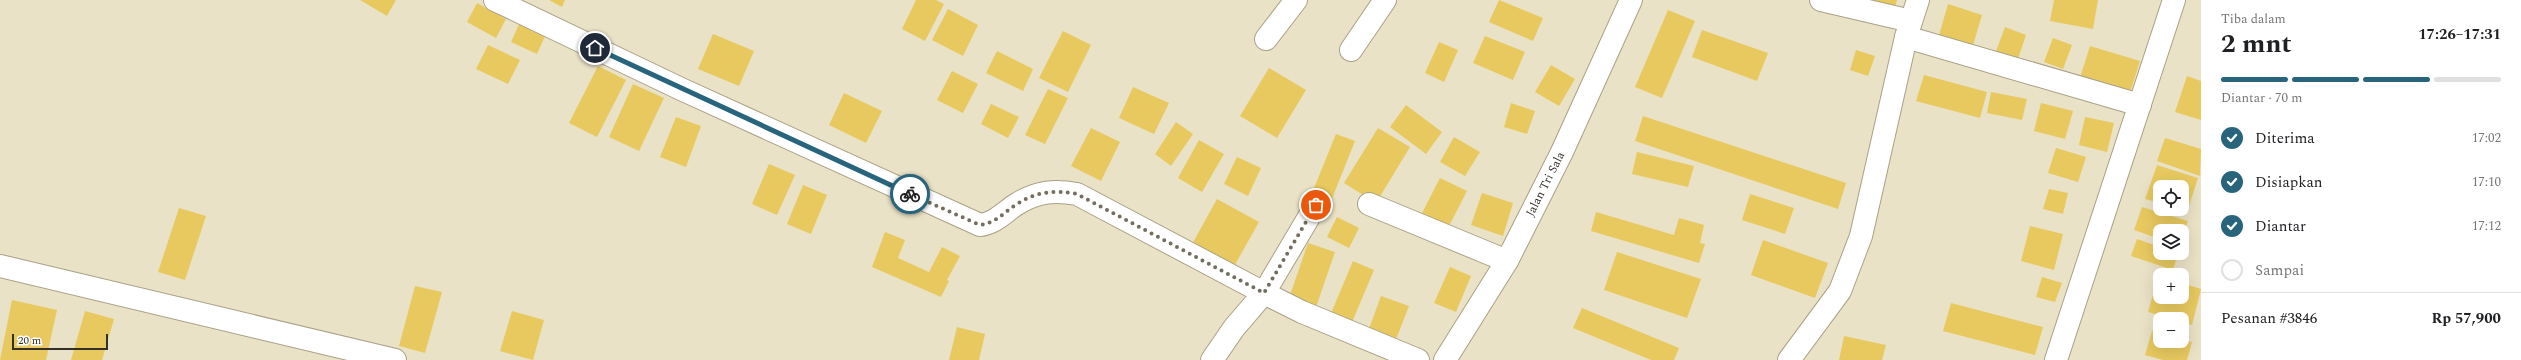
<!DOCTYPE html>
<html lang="id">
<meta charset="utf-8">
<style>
body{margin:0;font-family:Spectral,serif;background:#f2f2f2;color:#202124;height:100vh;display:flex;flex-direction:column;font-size:15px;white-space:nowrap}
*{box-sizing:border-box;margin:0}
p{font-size:13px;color:#757577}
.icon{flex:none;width:22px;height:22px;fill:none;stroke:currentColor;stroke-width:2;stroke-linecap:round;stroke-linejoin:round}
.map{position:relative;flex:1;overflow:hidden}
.side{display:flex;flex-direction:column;background:#fff;width:320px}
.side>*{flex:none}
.buttons{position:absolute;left:2153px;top:180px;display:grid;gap:8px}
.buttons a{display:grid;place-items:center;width:36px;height:36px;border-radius:8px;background:#fff;box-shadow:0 4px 16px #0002;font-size:20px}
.scale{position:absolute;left:12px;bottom:10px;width:96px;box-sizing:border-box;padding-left:4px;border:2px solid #333025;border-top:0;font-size:11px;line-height:14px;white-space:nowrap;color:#333025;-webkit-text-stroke:3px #fff;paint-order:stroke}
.pin{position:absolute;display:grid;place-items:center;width:34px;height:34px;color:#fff;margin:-17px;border:2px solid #fff;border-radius:50%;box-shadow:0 1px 4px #0007}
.courier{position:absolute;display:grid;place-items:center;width:40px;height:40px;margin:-20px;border:3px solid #28657c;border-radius:50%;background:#fff;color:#222;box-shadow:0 1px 5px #0007}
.overview em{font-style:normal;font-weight:700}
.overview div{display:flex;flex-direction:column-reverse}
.overview{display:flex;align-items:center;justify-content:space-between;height:68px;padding:0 20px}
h1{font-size:26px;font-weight:700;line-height:30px}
.bar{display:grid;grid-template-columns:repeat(4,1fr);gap:6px 4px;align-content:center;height:48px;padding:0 20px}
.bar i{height:5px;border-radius:3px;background:#e0e0e0}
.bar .current{background:#28657c}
.bar p{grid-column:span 4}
.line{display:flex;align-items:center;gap:10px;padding:0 20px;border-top:1px solid #e0e0e0}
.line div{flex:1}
ol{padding:0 20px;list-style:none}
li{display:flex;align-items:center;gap:12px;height:44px}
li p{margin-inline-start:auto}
li .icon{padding:4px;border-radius:50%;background:#28657c;color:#fff;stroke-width:4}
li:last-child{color:#757577}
li i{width:22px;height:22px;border:2px solid #e0e0e0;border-radius:50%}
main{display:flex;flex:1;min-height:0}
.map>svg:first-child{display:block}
.building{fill:#e8c960}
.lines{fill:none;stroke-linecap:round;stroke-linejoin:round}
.minor-casing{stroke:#a9a186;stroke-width:24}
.minor{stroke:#fff;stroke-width:22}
.done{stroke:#736e5d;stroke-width:4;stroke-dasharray:0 7.2}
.route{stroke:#28657c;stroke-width:5}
.labels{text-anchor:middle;stroke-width:3.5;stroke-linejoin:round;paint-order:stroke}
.street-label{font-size:12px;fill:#333025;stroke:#fff}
</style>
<main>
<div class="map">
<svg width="2201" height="360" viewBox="0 0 2201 360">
<rect width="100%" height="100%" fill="#eae2c6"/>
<g class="building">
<polygon points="360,0 396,0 387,16"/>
<polygon points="549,0 565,0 562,7"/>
<polygon points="916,0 936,0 944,4 925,41 902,29"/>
<polygon points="1499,0 1543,18 1533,41 1489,22"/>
<polygon points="1841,0 1897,0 1894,12"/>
<polygon points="2054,0 2098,0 2093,29 2050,21"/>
<polygon points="477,3 506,19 496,38 467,22"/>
<polygon points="1948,4 1982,15 1971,52 1937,42"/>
<polygon points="948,9 978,25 963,56 932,40"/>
<polygon points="1668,10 1695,21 1662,98 1635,87"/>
<polygon points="520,22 546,34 537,54 511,42"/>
<polygon points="2005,27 2026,35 2017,62 1995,54"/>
<polygon points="1702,30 1768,53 1757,81 1692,57"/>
<polygon points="1063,31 1091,45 1068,92 1039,78"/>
<polygon points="713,34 754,51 739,86 698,69"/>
<polygon points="1485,36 1525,52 1513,80 1473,63"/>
<polygon points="2053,38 2072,45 2063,69 2044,62"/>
<polygon points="1439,42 1458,50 1444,82 1425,73"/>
<polygon points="488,45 520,60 508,84 476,69"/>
<polygon points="2090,46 2140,61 2129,96 2079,81"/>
<polygon points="1856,50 1875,56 1868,76 1850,70"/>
<polygon points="997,51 1033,69 1023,91 986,73"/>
<polygon points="1551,65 1575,79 1559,106 1535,92"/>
<polygon points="598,66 626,80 597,137 569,123"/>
<polygon points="1269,68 1306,90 1277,138 1240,116"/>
<polygon points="952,71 978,84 963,113 937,100"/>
<polygon points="1924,75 1987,92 1980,118 1916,101"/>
<polygon points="2187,76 2201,81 2201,120 2175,112"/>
<polygon points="633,84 664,98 639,151 609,137"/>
<polygon points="1133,87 1169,103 1154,134 1119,118"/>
<polygon points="1048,89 1068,98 1045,144 1025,135"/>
<polygon points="1991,92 2027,99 2022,120 1987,113"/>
<polygon points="844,93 882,111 866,143 829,125"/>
<polygon points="1511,103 1535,111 1527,134 1504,127"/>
<polygon points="2041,103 2073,111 2065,139 2034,131"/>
<polygon points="991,104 1019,117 1008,138 981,124"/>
<polygon points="1406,105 1442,132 1426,154 1390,127"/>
<polygon points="1643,116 1846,183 1838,209 1635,141"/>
<polygon points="676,117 701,126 686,167 660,157"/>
<polygon points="2085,117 2114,123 2107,152 2079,145"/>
<polygon points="1176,122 1193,134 1171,166 1155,154"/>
<polygon points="1091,128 1120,142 1101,181 1071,166"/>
<polygon points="1378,128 1410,147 1376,203 1344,183"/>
<polygon points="1336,134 1355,141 1329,206 1310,198"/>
<polygon points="1454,137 1480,152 1465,176 1440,162"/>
<polygon points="2165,138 2201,149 2200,176 2157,161"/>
<polygon points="1199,140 1224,154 1202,192 1178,178"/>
<polygon points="2056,148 2086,157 2078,182 2048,173"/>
<polygon points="1637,152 1694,166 1688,187 1632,174"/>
<polygon points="1237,157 1261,168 1248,196 1224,184"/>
<polygon points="769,164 795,175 777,215 752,204"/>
<polygon points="2157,165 2198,178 2187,212 2178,209 2182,209 2182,187 2160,187 2160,203 2145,199"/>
<polygon points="1440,178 1467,191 1448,228 1421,215"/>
<polygon points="803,185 827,195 811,234 787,224"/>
<polygon points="2049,189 2068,193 2063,214 2043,209"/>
<polygon points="1482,193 1513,203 1503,236 1471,225"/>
<polygon points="1750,194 1794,208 1785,234 1742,220"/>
<polygon points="1217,199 1259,222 1232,270 1191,246"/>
<polygon points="2142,207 2188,221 2182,237 2182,231 2160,231 2160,239 2134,230"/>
<polygon points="179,208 206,216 185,280 158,272"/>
<polygon points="1596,212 1674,235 1679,218 1704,225 1700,243 1705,244 1699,263 1591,231"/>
<polygon points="1337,217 1359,228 1349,248 1327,237"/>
<polygon points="2030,226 2063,234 2054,270 2021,261"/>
<polygon points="885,232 905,240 898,258 929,272 942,247 960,256 947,280 949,281 941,297 872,267"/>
<polygon points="2137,239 2160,247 2160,253 2178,253 2173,270 2131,256"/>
<polygon points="1763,240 1828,263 1815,298 1751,275"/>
<polygon points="1308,243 1335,252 1315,310 1288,301"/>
<polygon points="1617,252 1701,279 1687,318 1604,290"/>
<polygon points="1353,261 1374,270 1350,327 1329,318"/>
<polygon points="1450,267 1471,276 1456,312 1434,303"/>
<polygon points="2158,276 2160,297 2182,297 2182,283 2201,289 2192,325 2182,322 2182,319 2173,319 2148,312"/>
<polygon points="2042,277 2062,283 2055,302 2036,297"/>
<polygon points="415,286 442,292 425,353 399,346"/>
<polygon points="1381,296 1409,306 1393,347 1366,337"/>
<polygon points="12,300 57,310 46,360 0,360"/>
<polygon points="1951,303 2043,327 2035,355 1943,331"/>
<polygon points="1582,308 1679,348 1674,360 1651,360 1573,328"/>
<polygon points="85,311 114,319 102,360 71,360"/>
<polygon points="512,311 544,320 533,360 500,351"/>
<polygon points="957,327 985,334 979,360 949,360"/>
<polygon points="2152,331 2160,333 2160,341 2182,341 2182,339 2192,342 2187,360 2163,360 2145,355"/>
<polygon points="1844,336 1886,345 1882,360 1839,360"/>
</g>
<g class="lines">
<g class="minor-casing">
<g id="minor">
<path d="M495 0 681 89 980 225C996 223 1004 212 1017 204 1038 191 1055 190 1077 194L1264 293 1316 205"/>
<polyline points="1821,0 1911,21"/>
<polyline points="1906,37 2140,105"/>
<polyline points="1266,39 1296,0"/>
<polyline points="1351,50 1385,0"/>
<polyline points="1369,204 1507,261"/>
<polyline points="0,266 395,360"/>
<polyline points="1212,360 1234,328 1264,293 1302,312 1418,360"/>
<polyline points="1445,360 1507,261 1562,152 1631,0"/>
<polyline points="1789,360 1840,291 1861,236 1906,37 1918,0"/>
<polyline points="2056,360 2174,0"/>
</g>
</g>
<use href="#minor" class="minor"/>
</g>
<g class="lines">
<path class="done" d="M910 194 980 225C996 223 1004 212 1017 204 1037 191 1056 190 1077 194L1264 293 1316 205"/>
<polyline class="route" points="595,48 910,194"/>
</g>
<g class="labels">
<g class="street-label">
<text transform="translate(1545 184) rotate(-63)" y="4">Jalan Tri Sala</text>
</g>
</g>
</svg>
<div class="buttons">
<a><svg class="icon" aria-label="locate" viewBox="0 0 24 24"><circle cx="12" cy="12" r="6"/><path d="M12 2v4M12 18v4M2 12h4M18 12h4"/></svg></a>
<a><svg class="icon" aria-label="layers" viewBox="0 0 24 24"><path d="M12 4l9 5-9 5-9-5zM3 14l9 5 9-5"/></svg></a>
<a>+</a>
<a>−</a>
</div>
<div class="scale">20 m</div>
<div class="pin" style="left:1316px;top:205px;background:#ea580c"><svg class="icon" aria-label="bag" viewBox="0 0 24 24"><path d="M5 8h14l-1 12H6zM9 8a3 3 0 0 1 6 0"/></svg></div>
<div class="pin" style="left:595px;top:48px;background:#1f2937"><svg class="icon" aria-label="home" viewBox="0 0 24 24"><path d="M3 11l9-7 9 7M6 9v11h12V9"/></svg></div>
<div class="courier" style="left:910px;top:194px"><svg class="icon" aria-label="bike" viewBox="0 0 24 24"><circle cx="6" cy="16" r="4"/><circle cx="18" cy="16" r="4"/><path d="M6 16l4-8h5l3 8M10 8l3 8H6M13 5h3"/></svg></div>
</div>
<section class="side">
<div class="overview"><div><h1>2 mnt</h1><p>Tiba dalam</p></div><em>17:26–17:31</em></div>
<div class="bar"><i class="current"></i><i class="current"></i><i class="current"></i><i></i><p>Diantar · 70 m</p></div>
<ol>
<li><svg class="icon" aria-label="check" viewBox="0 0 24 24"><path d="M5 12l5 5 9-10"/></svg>Diterima<p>17:02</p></li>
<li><svg class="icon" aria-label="check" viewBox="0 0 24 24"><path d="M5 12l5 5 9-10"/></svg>Disiapkan<p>17:10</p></li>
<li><svg class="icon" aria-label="check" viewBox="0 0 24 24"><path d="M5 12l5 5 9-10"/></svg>Diantar<p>17:12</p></li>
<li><i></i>Sampai</li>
</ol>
<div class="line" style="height:52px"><div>Pesanan #3846</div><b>Rp 57,900</b></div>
</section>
</main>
